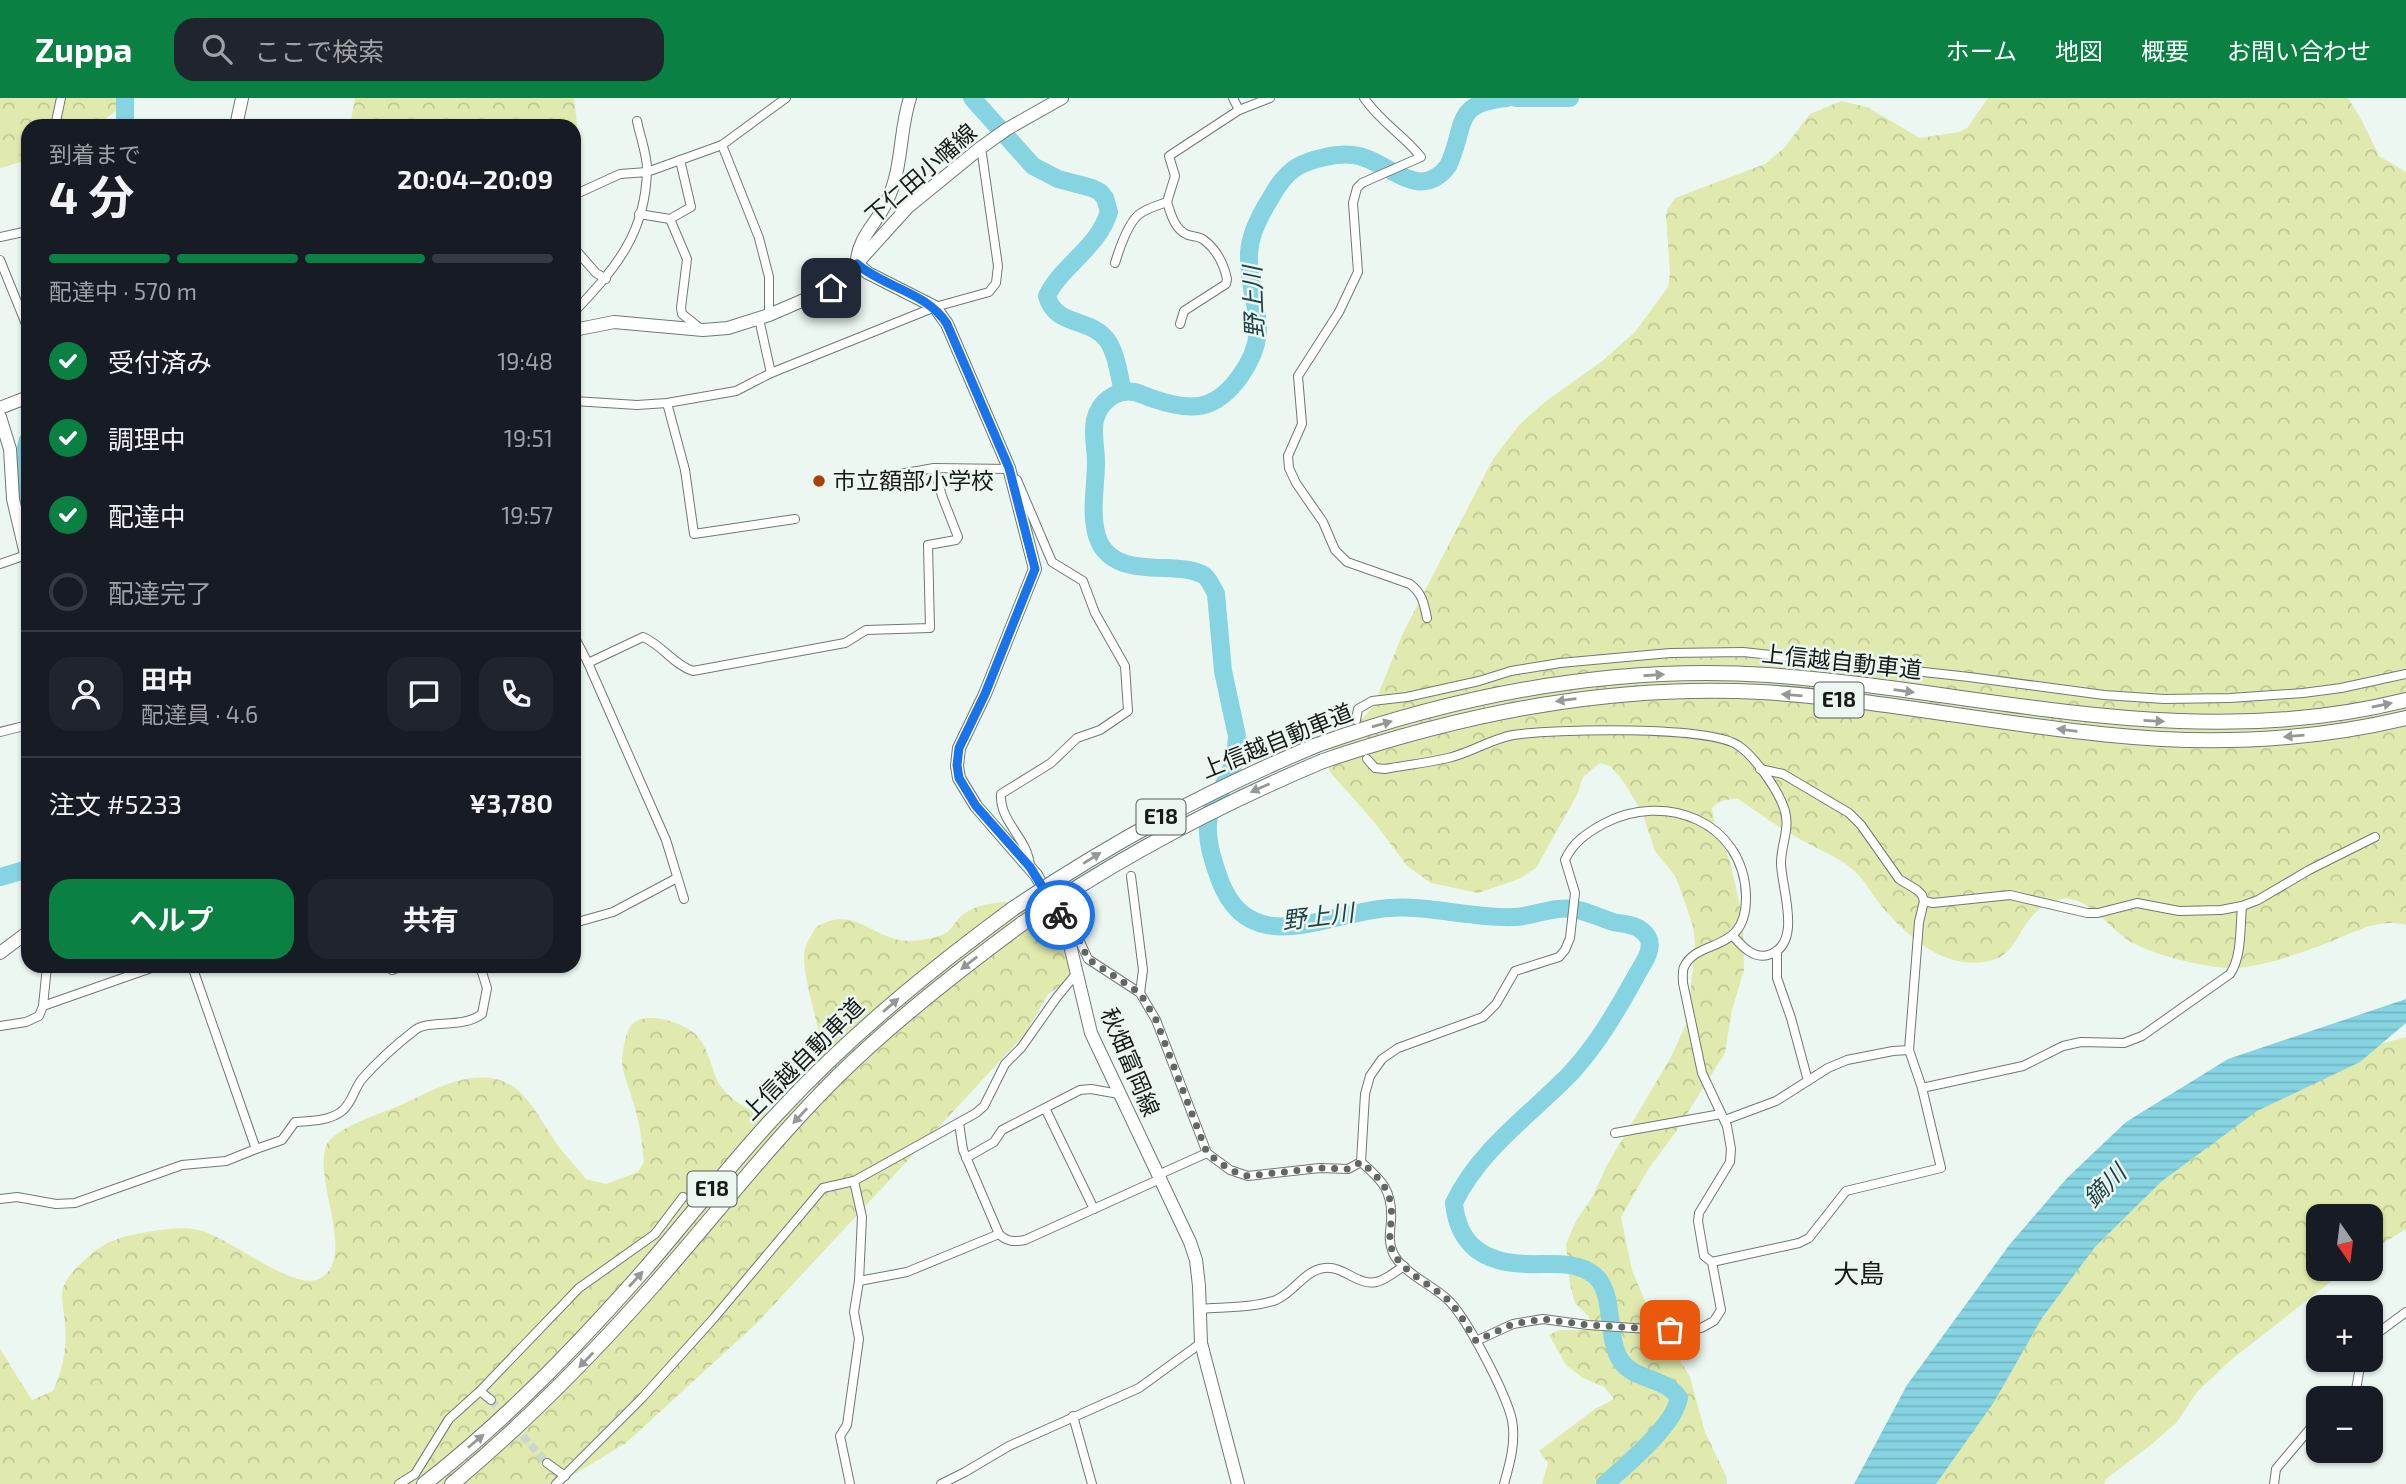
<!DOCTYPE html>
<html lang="ja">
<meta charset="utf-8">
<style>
body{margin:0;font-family:"Exo 2","Noto Sans JP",sans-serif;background:#20242c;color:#f1f3f6;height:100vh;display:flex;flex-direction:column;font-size:26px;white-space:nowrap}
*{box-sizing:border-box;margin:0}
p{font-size:23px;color:#9ea1a6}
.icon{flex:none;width:38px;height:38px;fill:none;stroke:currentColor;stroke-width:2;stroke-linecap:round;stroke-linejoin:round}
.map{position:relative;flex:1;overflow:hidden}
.drawer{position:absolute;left:21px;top:21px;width:560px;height:854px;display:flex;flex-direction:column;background:#171b24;border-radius:21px;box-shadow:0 2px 5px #0004}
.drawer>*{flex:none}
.needle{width:46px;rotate:166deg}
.tools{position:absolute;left:2306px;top:1106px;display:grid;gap:14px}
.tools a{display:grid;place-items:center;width:77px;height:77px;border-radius:14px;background:#171b24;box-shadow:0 2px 5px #0004;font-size:35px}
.pin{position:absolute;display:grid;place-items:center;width:60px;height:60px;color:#fff;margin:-30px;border-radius:14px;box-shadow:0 4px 10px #0006}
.courier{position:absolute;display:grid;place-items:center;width:70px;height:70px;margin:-35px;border:5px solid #1a73e8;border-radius:50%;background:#fff;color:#222;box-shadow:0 2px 9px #0007}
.headline em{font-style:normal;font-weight:700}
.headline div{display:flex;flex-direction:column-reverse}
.headline{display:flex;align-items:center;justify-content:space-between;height:119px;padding:0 28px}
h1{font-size:46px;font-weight:700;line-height:52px}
.bar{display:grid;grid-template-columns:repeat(4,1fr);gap:10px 7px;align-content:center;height:84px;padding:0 28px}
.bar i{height:9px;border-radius:5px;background:#363941}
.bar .on{background:#0b8043}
.bar p{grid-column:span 4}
.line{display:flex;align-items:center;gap:18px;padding:0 28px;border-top:2px solid #363941}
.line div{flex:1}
.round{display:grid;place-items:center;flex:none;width:74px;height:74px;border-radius:21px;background:#20242c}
ol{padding:0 28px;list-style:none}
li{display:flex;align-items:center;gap:21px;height:77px}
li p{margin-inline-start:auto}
li .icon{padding:7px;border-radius:50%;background:#0b8043;color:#fff;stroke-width:4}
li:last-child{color:#9ea1a6}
li i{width:38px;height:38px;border:4px solid #363941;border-radius:50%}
.button{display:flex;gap:14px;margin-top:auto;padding:14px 28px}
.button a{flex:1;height:80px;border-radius:21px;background:#0b8043;color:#fff;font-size:28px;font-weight:700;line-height:80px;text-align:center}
.button a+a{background:#20242c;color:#f1f3f6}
header{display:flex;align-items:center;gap:42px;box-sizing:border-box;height:98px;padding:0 35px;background:#0b8043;color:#fff}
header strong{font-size:33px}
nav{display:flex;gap:38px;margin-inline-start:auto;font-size:24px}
.search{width:490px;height:63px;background:#20242c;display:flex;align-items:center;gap:18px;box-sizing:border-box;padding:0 24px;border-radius:21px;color:#9ea1a6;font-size:26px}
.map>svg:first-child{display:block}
.forest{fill:url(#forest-crowns)}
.water{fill:url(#water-rules)}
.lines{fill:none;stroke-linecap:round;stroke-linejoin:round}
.river{stroke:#86d3e2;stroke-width:18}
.street-tunnel{stroke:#ccd6d0;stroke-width:8;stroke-dasharray:8 4;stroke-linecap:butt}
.street-casing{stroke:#6f7974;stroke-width:10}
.secondary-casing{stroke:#6f7974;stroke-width:14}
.highway-casing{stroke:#6f7974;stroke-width:16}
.street{stroke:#fff;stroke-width:8}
.secondary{stroke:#fff;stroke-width:12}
.highway{stroke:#fff;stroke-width:14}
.highway-bridge-casing{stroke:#6f7974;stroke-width:16;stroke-linecap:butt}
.highway-bridge{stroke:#fff;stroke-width:14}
.oneway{fill:#969897}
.done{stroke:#616764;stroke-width:7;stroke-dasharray:0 12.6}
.route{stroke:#1a73e8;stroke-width:9}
.poi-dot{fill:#a5420a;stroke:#ecf7f1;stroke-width:2.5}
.labels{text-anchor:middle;stroke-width:5;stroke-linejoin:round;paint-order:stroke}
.shield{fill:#ecf7f1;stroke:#565c59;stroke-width:2}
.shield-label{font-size:21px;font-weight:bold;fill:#161a18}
.street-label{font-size:23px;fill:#161a18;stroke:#ecf7f1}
.poi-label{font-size:23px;fill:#161a18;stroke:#ecf7f1;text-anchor:start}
.water-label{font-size:24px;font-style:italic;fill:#1f444a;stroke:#ecf7f1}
.quarter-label{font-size:26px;fill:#161a18;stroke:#ecf7f1}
</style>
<header>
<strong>Zuppa</strong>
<div class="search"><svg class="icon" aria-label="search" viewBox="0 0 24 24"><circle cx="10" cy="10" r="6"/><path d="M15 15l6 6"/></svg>ここで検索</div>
<nav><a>ホーム</a><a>地図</a><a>概要</a><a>お問い合わせ</a></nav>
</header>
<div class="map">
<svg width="2406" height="1386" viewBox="0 0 2406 1386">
<defs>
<pattern id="forest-crowns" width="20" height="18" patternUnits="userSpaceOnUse" patternTransform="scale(1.75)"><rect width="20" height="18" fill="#e0eaae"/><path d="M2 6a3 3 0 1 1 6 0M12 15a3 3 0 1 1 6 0" fill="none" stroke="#bfc895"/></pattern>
<pattern id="water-rules" width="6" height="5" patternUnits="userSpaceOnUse" patternTransform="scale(1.75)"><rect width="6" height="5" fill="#86d3e2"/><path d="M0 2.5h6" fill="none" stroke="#73b5c1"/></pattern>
</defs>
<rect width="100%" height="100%" fill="#ecf7f1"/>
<g class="forest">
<polygon points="0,0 133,0 96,28 28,28 28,62 0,70"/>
<polygon points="355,0 574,0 578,34 574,67 574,28 350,28"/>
<path d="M1988 0H2348L2361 21 2379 58 2406 74V827C2378 820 2355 834 2330 844 2301 855 2269 867 2238 870 2211 872 2148 856 2126 841 2107 827 2095 807 2071 801 2065 799 2062 801 2056 803 2020 812 2021 855 1993 862 1948 874 1912 843 1884 811 1872 798 1866 782 1851 770 1834 757 1814 749 1796 739 1775 728 1757 713 1738 701 1728 701 1719 702 1712 710L1715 728 1730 763 1743 821 1744 872 1732 912 1725 955 1673 1038 1649 1070 1621 1119 1632 1172 1647 1208 1655 1210 1666 1225 1681 1264 1690 1279 1705 1334 1726 1378 1727 1386H1542L1548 1365 1539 1353 1595 1311 1614 1301 1604 1289 1583 1280 1566 1267 1549 1237 1559 1232H1590L1589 1219 1575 1205 1570 1186 1566 1146 1576 1123 1592 1100 1607 1067 1671 959 1688 922 1695 845 1693 828 1676 779 1655 753 1642 714 1621 680 1610 668 1600 665 1583 679 1577 697 1536 770 1519 781 1478 795 1431 785 1407 768 1375 725 1329 673 1331 648 1358 625 1373 609 1403 535 1493 361 1519 327 1546 303 1601 264 1635 234 1668 189 1670 175 1666 117 1668 110 1675 100 1765 66 1785 49 1810 16 1841 3 1867 9 1920 40 1959 34 1967 30Z"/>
<path d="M1018 803C1053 805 1072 831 1080 863L1068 885 1048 896 1026 935 757 1225 626 1345 558 1386H0V1251L32 1302 53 1293C63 1272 67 1250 65 1227 65 1216 60 1200 63 1190 68 1176 79 1167 89 1158 104 1144 122 1138 142 1135 159 1132 182 1128 199 1132 231 1140 292 1193 319 1181 359 1161 311 1080 327 1046 335 1031 375 1017 391 1011 413 1003 432 990 454 984 518 966 529 1006 559 1049 567 1060 578 1070 586 1081L606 1086 638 1074 644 1064C642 1042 639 1021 632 1001 629 989 623 977 622 965 622 955 625 937 630 929 642 911 681 924 694 935 708 947 710 966 717 982 724 996 743 1011 758 1014 771 1017 794 1009 804 1001 843 969 803 900 804 858 804 848 811 838 816 829 855 806 871 841 908 843 918 843 938 840 946 835 953 830 957 820 965 815 979 805 1001 804 1018 803Z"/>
<polygon points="2406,939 2406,1131 2371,1153 2371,1118 2319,1118 2319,1171 2347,1171 2231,1262 2197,1294 2177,1324 2152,1346 2106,1381 2104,1386 1912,1386 2097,1092 2380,946"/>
</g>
<polygon class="water" points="2406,901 2406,925 2360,964 2257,1013 2162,1083 2095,1149 2042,1220 1994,1304 1936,1386 1854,1386 1907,1287 2010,1146 2067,1080 2126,1024 2228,961"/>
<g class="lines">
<g class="river">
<path d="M972 0 1033 68 1058 81 1092 90 1100 94 1105 100 1109 114C1098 150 1062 167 1047 198 1055 229 1090 219 1107 242 1117 256 1119 278 1123 294"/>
<path d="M1507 0C1451 5 1467 29 1448 68 1418 107 1386 60 1353 57 1337 55 1311 61 1297 69 1285 76 1276 90 1270 101 1260 117 1250 136 1249 155 1247 206 1275 228 1241 277 1216 313 1192 314 1154 301 1147 299 1140 295 1134 294 1115 291 1099 305 1095 322 1092 336 1096 350 1096 364 1096 388 1090 414 1097 438 1112 486 1179 460 1205 478 1210 483 1213 490 1216 496L1223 573 1237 638 1235 663 1209 718C1205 739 1212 760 1219 780 1249 864 1326 814 1389 810 1431 807 1473 821 1515 819 1534 818 1554 808 1573 811 1587 813 1600 820 1613 824 1622 826 1630 826 1638 830 1643 833 1647 836 1649 842 1653 855 1640 869 1635 880 1616 914 1597 947 1570 976 1530 1017 1479 1052 1454 1105 1458 1147 1484 1165 1526 1166 1548 1167 1576 1162 1594 1177 1616 1194 1605 1240 1621 1263 1635 1283 1666 1279 1679 1300 1674 1328 1627 1366 1605 1386"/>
<polyline points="1516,0 1570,0"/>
<polyline points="125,28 125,0"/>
<path d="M28 342C21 363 24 388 28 409"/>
<polyline points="0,779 28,771"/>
</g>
<polyline class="street-tunnel" points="491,1302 547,1365"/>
<g class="street-casing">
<g id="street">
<path d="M1364 0C1382 26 1403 36 1421 59L1362 85 1357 90 1353 105 1358 174 1339 214 1298 278 1302 326 1288 358 1289 370 1296 385 1323 424 1335 452 1347 464 1410 486C1422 495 1424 505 1427 520"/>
<polyline points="1239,12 1270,0"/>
<polyline points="55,28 61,0"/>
<polyline points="722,47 759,140 769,179 769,217"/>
<polyline points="680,62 691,109 670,121 687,161 681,210 682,216 701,231"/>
<polyline points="574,97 620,76 647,74 722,47 786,0"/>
<path d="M1167 104C1171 117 1175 132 1188 137 1194 139 1199 138 1204 142 1217 152 1224 167 1227 181L1226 186 1184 213 1180 226"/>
<polyline points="639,116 670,121"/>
<polyline points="0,139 28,133"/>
<polyline points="574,150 596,175 606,181"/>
<polyline points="0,162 28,231"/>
<path d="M1115 165C1119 152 1129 122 1141 115 1148 110 1159 107 1167 104L1175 78 1169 58 1239 12 1233 0"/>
<path d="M574 214C616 170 646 135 647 71 647 56 640 38 637 23"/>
<polyline points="759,221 771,275"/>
<polyline points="574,303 637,307 667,305 736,293 771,275 935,209 989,194 996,185 998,168 982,56 979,51"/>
<polyline points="667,305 685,372 694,436 795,421"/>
<polyline points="883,379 934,370 1010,371"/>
<path d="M1017 382 1052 464 1083 483 1095 515 1125 568 1128 613 1100 632 1077 640 1051 665 1001 696C999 724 1029 741 1030 769"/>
<polyline points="0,466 26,457"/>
<polyline points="574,538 588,565 666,742 684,801"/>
<path d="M588 565 643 539C662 547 674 567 693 573L845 545 866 532 930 530 928 447 956 442 958 439 942 398 934 370"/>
<polyline points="1356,622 1358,611 1372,603 1407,599 1479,583 1511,573 1560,565 1670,555 1743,554 1969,579 2104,597 2164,601 2230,600 2303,595 2341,590 2406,576"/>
<polyline points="0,634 28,627"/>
<path d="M1367 661 1375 670 1385 671C1406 667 1427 665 1448 660 1470 655 1491 641 1513 637 1552 631 1711 627 1739 648 1756 660 1779 693 1785 713 1790 731 1781 747 1781 765 1781 789 1804 847 1768 857 1753 861 1742 848 1733 838"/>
<polyline points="1131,778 1143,872 1140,895"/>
<polyline points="1924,803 1933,805 2010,797 2087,815 2098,815 2137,805 2179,813 2221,812 2242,808 2258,802 2309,772 2375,739"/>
<polyline points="574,825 613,814 677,780"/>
<polyline points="1067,834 1075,833 1088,861 1140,895 1156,922 1207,1055 1230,1072 1248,1078 1320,1070 1348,1071 1361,1064"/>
<polyline points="1777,853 1777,880 1791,920 1808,983"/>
<polyline points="389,868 392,872 402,868"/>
<polyline points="43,908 157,868"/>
<polyline points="0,928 26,924 39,918 43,908 47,868"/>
<path d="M1922 990 2023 968 2063 948 2081 944 2124 945 2142 938 2230 876C2242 859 2240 829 2242 808"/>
<polyline points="1045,1010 1094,1111"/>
<polyline points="1725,1022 1776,1003 1828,970 1847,962 1893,953 1909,952"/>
<path d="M959 1025 963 1052 999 1136C1007 1144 1015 1144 1025 1142L1160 1081"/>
<polyline points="1615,1035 1721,1016"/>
<path d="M256 1051 282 1042 295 1024C309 1023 330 1023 342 1013 352 1005 354 991 362 981 377 964 397 946 415 932 430 921 462 931 482 916L487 890 480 868"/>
<polyline points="966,1060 994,1044 1002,1032 1080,992 1091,991 1119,996"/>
<path d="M1361 1064 1365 996 1370 978 1382 961 1398 950 1483 919 1496 906 1515 873 1559 859 1565 852 1570 840 1575 795 1565 762C1573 744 1587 735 1603 726 1664 693 1744 723 1746 798 1747 857 1698 839 1684 869 1682 873 1683 880 1683 885L1702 975 1727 1028 1731 1051 1730 1064 1699 1115 1698 1123 1704 1158 1712 1164 1721 1212 1714 1223 1701 1230 1679 1233 1588 1227 1543 1221 1513 1226 1476 1243"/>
<path d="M1361 1064C1382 1082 1393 1093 1391 1123 1390 1135 1388 1143 1393 1155 1402 1174 1430 1186 1446 1200 1466 1217 1506 1296 1512 1322 1516 1344 1510 1365 1504 1386"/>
<polyline points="1158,1077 1207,1055"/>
<polyline points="0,1101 17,1099 56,1106 75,1105 182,1067 226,1063 256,1051 192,868"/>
<polyline points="1712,1164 1799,1145 1809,1140 1846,1093 1941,1070 1922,990 1909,952 1919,824 1924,803 1922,797 1917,792 1899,781 1861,727 1849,715 1783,676 1760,671"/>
<polyline points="859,1183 907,1174 999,1136"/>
<path d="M1201 1211C1225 1209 1253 1210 1276 1202 1295 1194 1304 1172 1325 1170 1344 1168 1358 1188 1376 1184 1386 1182 1396 1173 1404 1168"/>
<polyline points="2371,1240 2406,1214"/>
<polyline points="480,1293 491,1302"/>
<polyline points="2344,1300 2356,1292 2361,1262"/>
<polyline points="1073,1318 1092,1386"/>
<polyline points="547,1365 565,1378"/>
<polyline points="399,1386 415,1376 449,1321 480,1293 579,1190 655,1136 683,1099"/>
<polyline points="556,1386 642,1300 714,1220 823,1090 854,1083 976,1015 984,1008 1005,966 1021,950 1057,899 1076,876"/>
<polyline points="850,1386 840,1338 847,1327 859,1241 854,1214 859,1183 862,1119 854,1083"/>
<polyline points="941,1386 965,1374 1009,1348 1139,1290 1201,1245"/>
<polyline points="2274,1386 2276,1371 2319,1320"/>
</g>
</g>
<g class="secondary-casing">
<g id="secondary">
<polyline points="236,28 242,0"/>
<path d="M857 162C859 138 878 124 887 103 903 70 899 33 910 0"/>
<polyline points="857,166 868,175 935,209 947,226 1009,370 1035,471 985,596 959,650 957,668 959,680 976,708 1036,777 1065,826 1091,935 1190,1144 1196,1162 1199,1188 1201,1245 1238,1386"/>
<polyline points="574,232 614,224 703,232 728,230 769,217 820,195 842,182 908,109 979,51 1007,31 1062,0"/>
<polyline points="0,310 28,299"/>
<polyline points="0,319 10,351 13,401 28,465"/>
<polyline points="0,855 28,834"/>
</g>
</g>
<g class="highway-casing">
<g id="highway">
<path d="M1317 647C1461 596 1616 567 1768 577 1985 593 2188 657 2406 602"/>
<path d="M1323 663C1465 615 1610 586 1761 594 1878 601 1994 626 2111 637 2209 647 2310 643 2406 620"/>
<path d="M424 1386C505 1323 576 1249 644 1172 689 1120 731 1065 778 1015 849 938 930 872 1014 810"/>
<path d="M452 1386C525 1325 590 1259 653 1188 715 1118 772 1043 839 977 896 921 959 872 1023 825"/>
</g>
</g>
<use href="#street" class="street"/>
<use href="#secondary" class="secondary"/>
<use href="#highway" class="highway"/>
<g class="highway-bridge-casing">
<g id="highway-bridge">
<path d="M1014 810C1114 743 1207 693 1317 647"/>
<path d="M1023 825C1119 759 1216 708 1323 663"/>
</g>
</g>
<use href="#highway-bridge" class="highway-bridge"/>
</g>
<defs><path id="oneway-solid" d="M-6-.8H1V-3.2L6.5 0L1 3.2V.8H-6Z" transform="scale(1.75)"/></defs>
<g class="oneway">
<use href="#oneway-solid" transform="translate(1654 577) rotate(-4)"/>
<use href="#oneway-solid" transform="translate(1904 593) rotate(8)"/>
<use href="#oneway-solid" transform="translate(1792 597) rotate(-175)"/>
<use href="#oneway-solid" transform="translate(1566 602) rotate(173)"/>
<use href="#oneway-solid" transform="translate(2382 607) rotate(-11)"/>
<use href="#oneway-solid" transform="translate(2154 623) rotate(3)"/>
<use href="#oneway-solid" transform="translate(1382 626) rotate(-16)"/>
<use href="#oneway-solid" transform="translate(2067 632) rotate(-173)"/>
<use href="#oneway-solid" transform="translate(2294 638) rotate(175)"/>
<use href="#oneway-solid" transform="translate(1260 690) rotate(156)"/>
<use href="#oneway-solid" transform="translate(1092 760) rotate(-32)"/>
<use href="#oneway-solid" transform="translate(969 865) rotate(142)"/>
<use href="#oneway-solid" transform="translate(891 907) rotate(-41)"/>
<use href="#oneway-solid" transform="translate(800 1018) rotate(133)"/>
<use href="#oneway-solid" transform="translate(636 1181) rotate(-48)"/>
<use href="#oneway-solid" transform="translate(586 1262) rotate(134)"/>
<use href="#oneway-solid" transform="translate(476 1343) rotate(-40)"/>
</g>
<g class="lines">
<path class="done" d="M1060 817 1068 834 1075 832 1088 861 1140 895 1156 922 1207 1055 1230 1072 1248 1078 1320 1070 1348 1071 1361 1064C1382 1082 1394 1095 1391 1124 1390 1135 1388 1146 1394 1156 1405 1176 1432 1187 1448 1202 1460 1214 1467 1229 1476 1243L1513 1226 1543 1221 1588 1227 1670 1232"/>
<path class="route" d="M831 190 857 166C885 190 927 194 947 226L1009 370 1035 471 985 596 959 650 957 667 959 680 976 708 1030 769 1060 817"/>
</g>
<circle class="poi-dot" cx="819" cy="383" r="7"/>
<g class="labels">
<g class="shield">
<rect x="1814.5" y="584.5" width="49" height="35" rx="5"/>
<rect x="1136.5" y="701.5" width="49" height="35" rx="5"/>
<rect x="687.5" y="1073.5" width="49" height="35" rx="5"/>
</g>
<g class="shield-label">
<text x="1839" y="609">E18</text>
<text x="1161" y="726">E18</text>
<text x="712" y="1098">E18</text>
</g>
<g class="street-label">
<text transform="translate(921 76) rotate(-41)" y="8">下仁田小幡線</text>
<text transform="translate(1842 564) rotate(6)" y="8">上信越自動車道</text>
<text transform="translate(1277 643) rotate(-22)" y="8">上信越自動車道</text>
<text transform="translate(803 961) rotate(-45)" y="8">上信越自動車道</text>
<text transform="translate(1130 964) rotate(67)" y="8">秋畑富岡線</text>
</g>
<g class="poi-label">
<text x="833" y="391">市立額部小学校</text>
</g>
<g class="water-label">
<text transform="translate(1254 204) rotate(-92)" y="8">野上川</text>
<text transform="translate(1318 819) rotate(-7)" y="8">野上川</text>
<text transform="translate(2105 1088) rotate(-45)" y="8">鏑川</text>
</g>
<g class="quarter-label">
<text x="1859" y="1185">大島</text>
</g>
</g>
</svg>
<div class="tools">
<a><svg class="needle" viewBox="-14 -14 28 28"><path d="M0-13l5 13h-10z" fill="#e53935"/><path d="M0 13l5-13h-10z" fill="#9ea1a6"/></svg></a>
<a>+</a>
<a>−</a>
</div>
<div class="pin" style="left:1670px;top:1232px;background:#ea580c"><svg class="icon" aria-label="bag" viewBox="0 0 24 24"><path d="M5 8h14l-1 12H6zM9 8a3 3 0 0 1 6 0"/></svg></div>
<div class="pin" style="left:831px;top:190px;background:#1f2937"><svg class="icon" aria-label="home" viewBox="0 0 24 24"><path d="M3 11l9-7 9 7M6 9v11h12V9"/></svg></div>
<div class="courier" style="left:1060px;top:817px"><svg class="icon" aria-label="bike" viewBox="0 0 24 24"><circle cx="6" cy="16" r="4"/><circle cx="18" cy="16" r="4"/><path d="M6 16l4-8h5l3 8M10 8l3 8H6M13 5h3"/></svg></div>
<section class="drawer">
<div class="headline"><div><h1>4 分</h1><p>到着まで</p></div><em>20:04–20:09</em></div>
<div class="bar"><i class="on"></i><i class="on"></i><i class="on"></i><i></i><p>配達中 · 570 m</p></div>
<ol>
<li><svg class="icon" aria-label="check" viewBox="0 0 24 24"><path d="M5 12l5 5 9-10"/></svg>受付済み<p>19:48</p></li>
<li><svg class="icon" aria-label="check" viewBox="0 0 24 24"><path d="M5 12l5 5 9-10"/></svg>調理中<p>19:51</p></li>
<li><svg class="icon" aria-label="check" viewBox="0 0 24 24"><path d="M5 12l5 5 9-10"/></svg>配達中<p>19:57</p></li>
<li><i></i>配達完了</li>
</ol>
<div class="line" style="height:126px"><a class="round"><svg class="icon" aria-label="person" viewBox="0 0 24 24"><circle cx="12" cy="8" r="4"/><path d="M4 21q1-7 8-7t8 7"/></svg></a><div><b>田中</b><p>配達員 · 4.6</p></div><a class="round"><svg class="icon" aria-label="chat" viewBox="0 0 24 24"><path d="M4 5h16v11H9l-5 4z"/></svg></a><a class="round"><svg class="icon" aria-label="phone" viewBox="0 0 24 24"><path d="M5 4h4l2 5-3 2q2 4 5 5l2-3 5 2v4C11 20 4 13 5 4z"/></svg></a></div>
<div class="line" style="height:91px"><div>注文 #5233</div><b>¥3,780</b></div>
<div class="button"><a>ヘルプ</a><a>共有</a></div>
</section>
</div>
